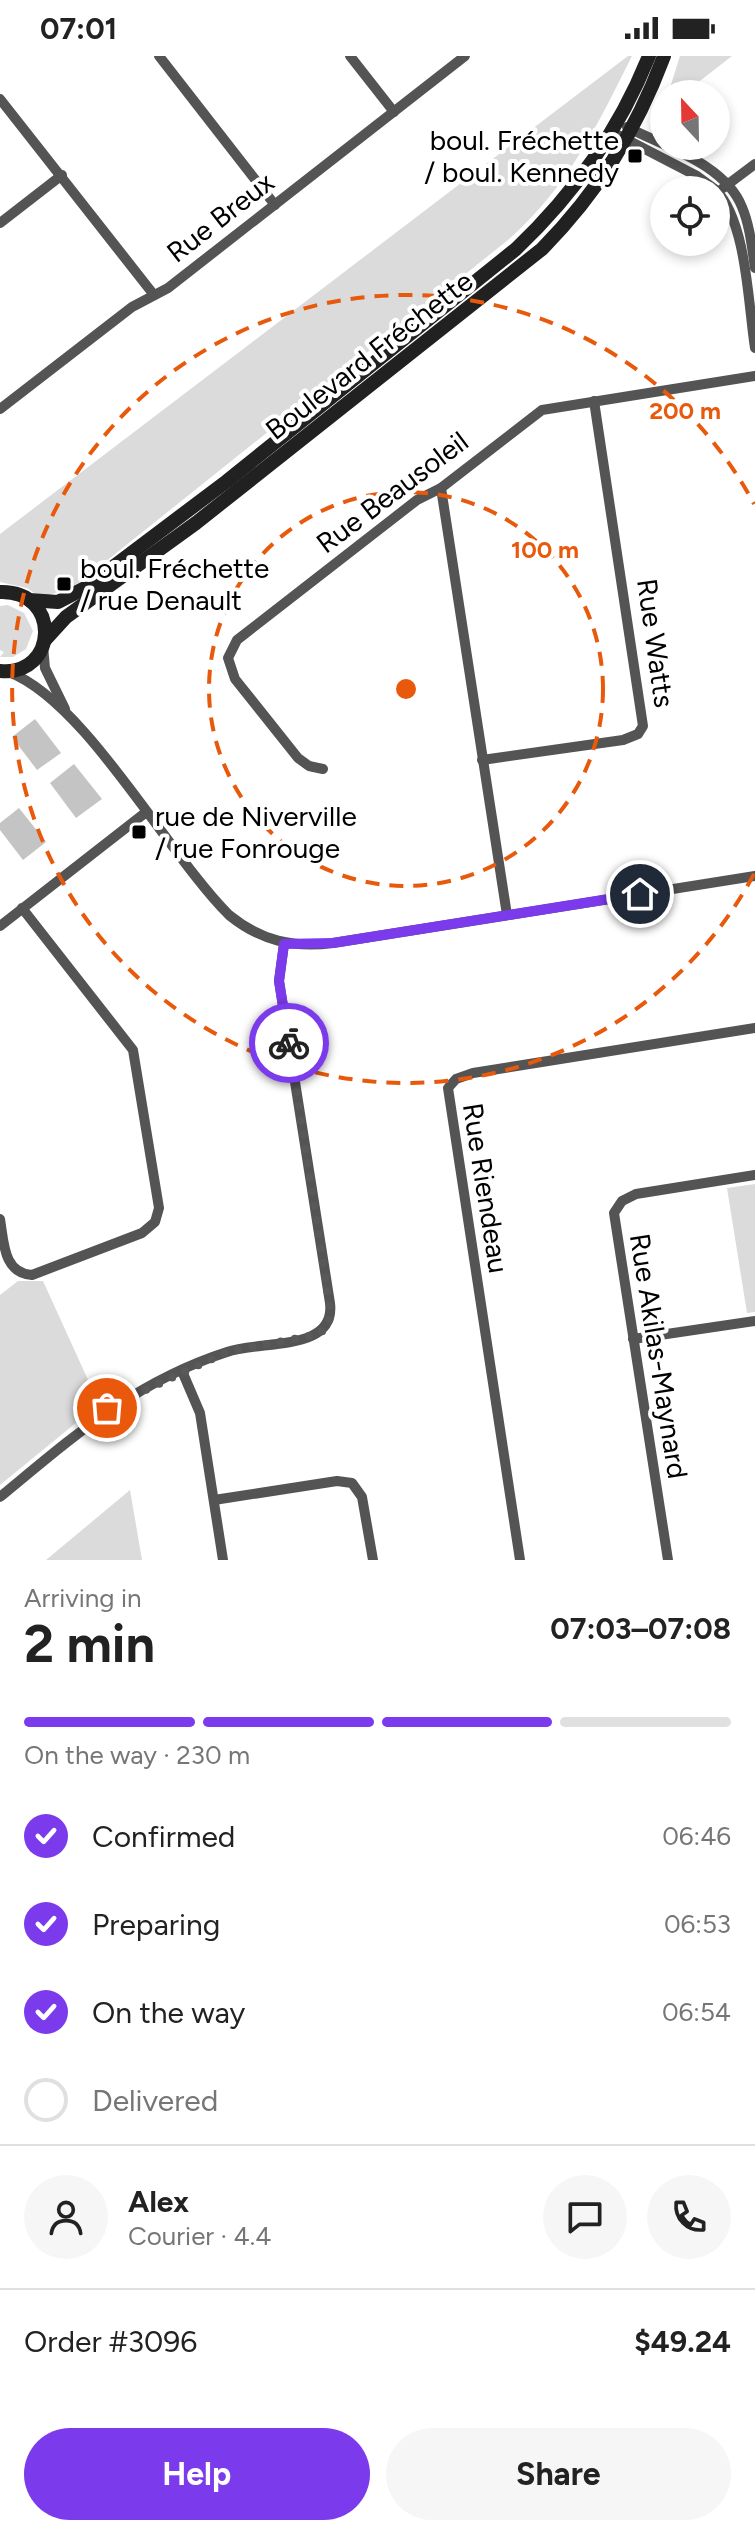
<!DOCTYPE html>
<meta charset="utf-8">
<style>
body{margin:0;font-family:Figtree,sans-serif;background:#f6f6f6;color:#222;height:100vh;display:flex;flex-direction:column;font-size:30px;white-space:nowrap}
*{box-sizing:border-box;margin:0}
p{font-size:26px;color:#767676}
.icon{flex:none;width:44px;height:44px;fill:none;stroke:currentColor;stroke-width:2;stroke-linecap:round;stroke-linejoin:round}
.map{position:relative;height:1504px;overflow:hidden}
.side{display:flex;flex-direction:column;background:#fff;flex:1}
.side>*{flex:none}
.needle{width:52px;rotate:338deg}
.controls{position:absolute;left:650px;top:24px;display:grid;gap:16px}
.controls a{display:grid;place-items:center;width:80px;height:80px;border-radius:50%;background:#fff;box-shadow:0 4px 12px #0003;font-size:40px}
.pin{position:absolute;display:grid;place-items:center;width:68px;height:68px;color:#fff;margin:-34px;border:4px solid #fff;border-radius:50%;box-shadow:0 2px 8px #0007}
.courier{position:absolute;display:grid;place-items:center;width:80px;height:80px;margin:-40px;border:6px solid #7c3aed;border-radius:50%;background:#fff;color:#222;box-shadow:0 2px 10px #0007}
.headline em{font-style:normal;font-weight:700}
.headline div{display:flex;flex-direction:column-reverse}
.headline{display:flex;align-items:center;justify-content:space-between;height:136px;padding:0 24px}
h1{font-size:52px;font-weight:700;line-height:60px}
.bar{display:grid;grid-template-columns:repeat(4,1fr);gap:12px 8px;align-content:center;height:96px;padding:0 24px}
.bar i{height:10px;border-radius:6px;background:#e0e0e0}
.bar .active{background:#7c3aed}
.bar p{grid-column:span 4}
.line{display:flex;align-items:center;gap:20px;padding:0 24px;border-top:2px solid #e0e0e0}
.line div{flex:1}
.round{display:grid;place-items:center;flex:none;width:84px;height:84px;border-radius:42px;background:#f6f6f6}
ol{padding:0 24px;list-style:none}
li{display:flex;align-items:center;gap:24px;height:88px}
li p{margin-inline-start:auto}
li .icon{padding:8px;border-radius:50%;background:#7c3aed;color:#fff;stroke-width:4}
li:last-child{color:#767676}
li i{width:44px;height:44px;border:4px solid #e0e0e0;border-radius:50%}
.cta{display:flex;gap:16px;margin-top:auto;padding:16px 24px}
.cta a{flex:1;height:92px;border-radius:48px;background:#7c3aed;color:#fff;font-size:32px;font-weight:700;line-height:92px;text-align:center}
.cta a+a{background:#f6f6f6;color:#222}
.status{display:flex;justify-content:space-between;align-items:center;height:56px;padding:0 40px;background:#fff;direction:ltr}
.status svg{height:22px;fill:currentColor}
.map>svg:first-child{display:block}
.green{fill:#dbdbdb}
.building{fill:#c4c4c4}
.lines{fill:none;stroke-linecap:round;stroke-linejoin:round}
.street{stroke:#545454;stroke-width:10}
.secondary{stroke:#212121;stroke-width:14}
.done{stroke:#595959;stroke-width:8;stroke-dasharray:0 14.4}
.route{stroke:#7c3aed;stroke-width:10}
.ring{fill:none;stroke:#e8590c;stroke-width:4;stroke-dasharray:14 10}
.poi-dot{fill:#000;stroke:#fff;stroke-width:3}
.labels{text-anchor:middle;stroke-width:8;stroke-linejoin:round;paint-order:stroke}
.poi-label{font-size:28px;fill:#000;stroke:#fff;text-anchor:start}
.street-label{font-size:28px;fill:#000;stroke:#fff}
.centre{fill:#e8590c;stroke:#fff;stroke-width:4}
.ring-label{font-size:24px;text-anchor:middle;font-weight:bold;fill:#e8590c;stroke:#fff;stroke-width:8;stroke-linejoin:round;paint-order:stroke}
</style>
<div class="status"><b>07:01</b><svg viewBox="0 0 49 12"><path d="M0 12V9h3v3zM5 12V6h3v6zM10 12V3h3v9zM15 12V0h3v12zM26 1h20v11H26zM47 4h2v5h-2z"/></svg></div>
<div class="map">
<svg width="755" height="1504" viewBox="0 0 755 1504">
<rect width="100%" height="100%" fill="#fff"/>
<g class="green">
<path d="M628 0H632C597 70 568 131 508 184L75 530 41 542 27 532 0 526V478Z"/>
<polygon points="680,0 732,0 683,38 668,38"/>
<polygon points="8,549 24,557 33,575 26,593 13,601 0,601 4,596 0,594 0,550"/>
<polygon points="755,1128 755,1256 747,1257 727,1132"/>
<polygon points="18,1225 43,1225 99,1348 0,1429 0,1239"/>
<polygon points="130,1434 142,1504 46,1504"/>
</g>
<g class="building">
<polygon points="35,663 61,697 37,714 12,681"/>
<polygon points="74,708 102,743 76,762 50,727"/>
<polygon points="19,752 46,786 23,804 0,774 0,767"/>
</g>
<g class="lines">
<g class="street">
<polyline points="159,0 275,149"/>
<polyline points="350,0 394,56"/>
<polyline points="0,43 154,239"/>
<path d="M627 71C665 91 725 108 742 151 750 170 752 192 755 212"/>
<polyline points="612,76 697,120 716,134"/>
<polyline points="723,132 755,108"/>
<path d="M716 134C747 167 748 248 755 292"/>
<polyline points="0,167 62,119"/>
<polyline points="0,353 132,251 168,232 465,0"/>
<polyline points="441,432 507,859"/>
<polyline points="43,590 45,612 65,653"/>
<path d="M9 616C86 646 166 796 229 859 261 885 293 892 333 887L755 820"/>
<polyline points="482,704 623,684 638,678 643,670 594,345"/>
<polyline points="323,713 309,710 298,702 235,623 228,602 237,584 417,444 441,432 542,354 755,320"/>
<polyline points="0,870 145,757"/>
<path d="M0 1163C4 1186 3 1217 32 1219L142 1177 155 1166 159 1152 133 994 22 852"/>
<polyline points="633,1283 755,1265"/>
<polyline points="182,1315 200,1357 223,1504"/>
<path d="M0 1441C74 1380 134 1326 227 1296 262 1284 336 1296 330 1247L279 925 284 888"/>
<polyline points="214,1444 337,1425 352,1427 362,1441 373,1504"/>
<polyline points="520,1504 448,1032 456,1023 473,1017 755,972"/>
<polyline points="668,1504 614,1157 622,1145 636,1138 755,1119"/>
</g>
<g class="secondary">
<path d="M0 536C62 534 58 621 0 615"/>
<path d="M29 544 58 546 85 532 227 425 516 193C574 138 619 75 649 0"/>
<path d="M45 584 66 561 196 467 542 193C598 136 636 75 664 0"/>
</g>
</g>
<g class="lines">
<polyline class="done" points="107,1352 227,1296 319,1278 329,1269 330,1252 289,987"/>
<polyline class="route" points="289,987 279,925 284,888 333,887 640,838"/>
</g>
<g class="ring">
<circle cx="406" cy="633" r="197"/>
<path d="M754 818A394 394 0 1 1 754 448"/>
</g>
<g class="poi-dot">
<rect x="627" y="92" width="16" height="16" rx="4"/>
<rect x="56" y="520" width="16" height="16" rx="4"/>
<rect x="131" y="768" width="16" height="16" rx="4"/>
</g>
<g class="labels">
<g class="poi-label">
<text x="619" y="94" text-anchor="end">boul. Fréchette<tspan x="619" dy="32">/ boul. Kennedy</tspan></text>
<text x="80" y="522">boul. Fréchette<tspan x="80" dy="32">/ rue Denault</tspan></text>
<text x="155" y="770">rue de Niverville<tspan x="155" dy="32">/ rue Fonrouge</tspan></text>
</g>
<g class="street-label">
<text transform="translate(220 161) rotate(-38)" y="10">Rue Breux</text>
<text transform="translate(369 299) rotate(-38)" y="10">Boulevard Fréchette</text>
<text transform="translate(392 436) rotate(-37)" y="10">Rue Beausoleil</text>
<text transform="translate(656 587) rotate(82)" y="10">Rue Watts</text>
<text transform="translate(486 1132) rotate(81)" y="10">Rue Riendeau</text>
<text transform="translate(659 1300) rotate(81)" y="10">Rue Akilas-Maynard</text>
</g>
</g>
<circle cx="406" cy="633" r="12" class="centre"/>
<g class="ring-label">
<text x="685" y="363">200 m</text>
<text x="545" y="502">100 m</text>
</g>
</svg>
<div class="controls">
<a><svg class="needle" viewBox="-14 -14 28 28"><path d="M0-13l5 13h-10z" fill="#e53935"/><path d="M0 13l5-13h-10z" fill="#767676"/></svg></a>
<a><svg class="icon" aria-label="locate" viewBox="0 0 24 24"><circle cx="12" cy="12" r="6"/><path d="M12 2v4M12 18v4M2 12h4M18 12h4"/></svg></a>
</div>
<div class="pin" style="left:107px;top:1352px;background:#ea580c"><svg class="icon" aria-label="bag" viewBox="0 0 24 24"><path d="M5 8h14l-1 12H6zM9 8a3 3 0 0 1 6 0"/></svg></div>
<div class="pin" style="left:640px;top:838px;background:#1f2937"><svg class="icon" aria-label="home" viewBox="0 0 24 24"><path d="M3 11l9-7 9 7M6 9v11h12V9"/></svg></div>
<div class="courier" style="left:289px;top:987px"><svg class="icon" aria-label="bike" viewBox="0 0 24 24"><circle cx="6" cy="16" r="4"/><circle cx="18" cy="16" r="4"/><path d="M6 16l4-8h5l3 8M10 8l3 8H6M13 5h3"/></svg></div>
</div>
<section class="side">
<div class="headline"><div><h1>2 min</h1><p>Arriving in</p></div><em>07:03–07:08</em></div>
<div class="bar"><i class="active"></i><i class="active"></i><i class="active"></i><i></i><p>On the way · 230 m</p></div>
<ol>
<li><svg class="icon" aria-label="check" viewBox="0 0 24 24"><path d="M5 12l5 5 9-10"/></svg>Confirmed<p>06:46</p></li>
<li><svg class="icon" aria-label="check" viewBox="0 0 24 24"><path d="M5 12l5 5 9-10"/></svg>Preparing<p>06:53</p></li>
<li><svg class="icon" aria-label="check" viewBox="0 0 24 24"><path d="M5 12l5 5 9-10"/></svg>On the way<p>06:54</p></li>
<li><i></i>Delivered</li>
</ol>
<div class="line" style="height:144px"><a class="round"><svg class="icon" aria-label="person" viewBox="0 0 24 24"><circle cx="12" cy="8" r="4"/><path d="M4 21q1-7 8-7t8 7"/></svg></a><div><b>Alex</b><p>Courier · 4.4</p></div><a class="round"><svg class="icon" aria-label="chat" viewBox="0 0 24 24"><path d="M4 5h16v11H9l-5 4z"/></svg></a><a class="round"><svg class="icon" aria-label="phone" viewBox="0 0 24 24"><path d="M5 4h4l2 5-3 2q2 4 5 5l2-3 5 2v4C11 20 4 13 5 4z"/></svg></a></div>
<div class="line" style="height:104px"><div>Order #3096</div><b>$49.24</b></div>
<div class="cta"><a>Help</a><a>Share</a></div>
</section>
